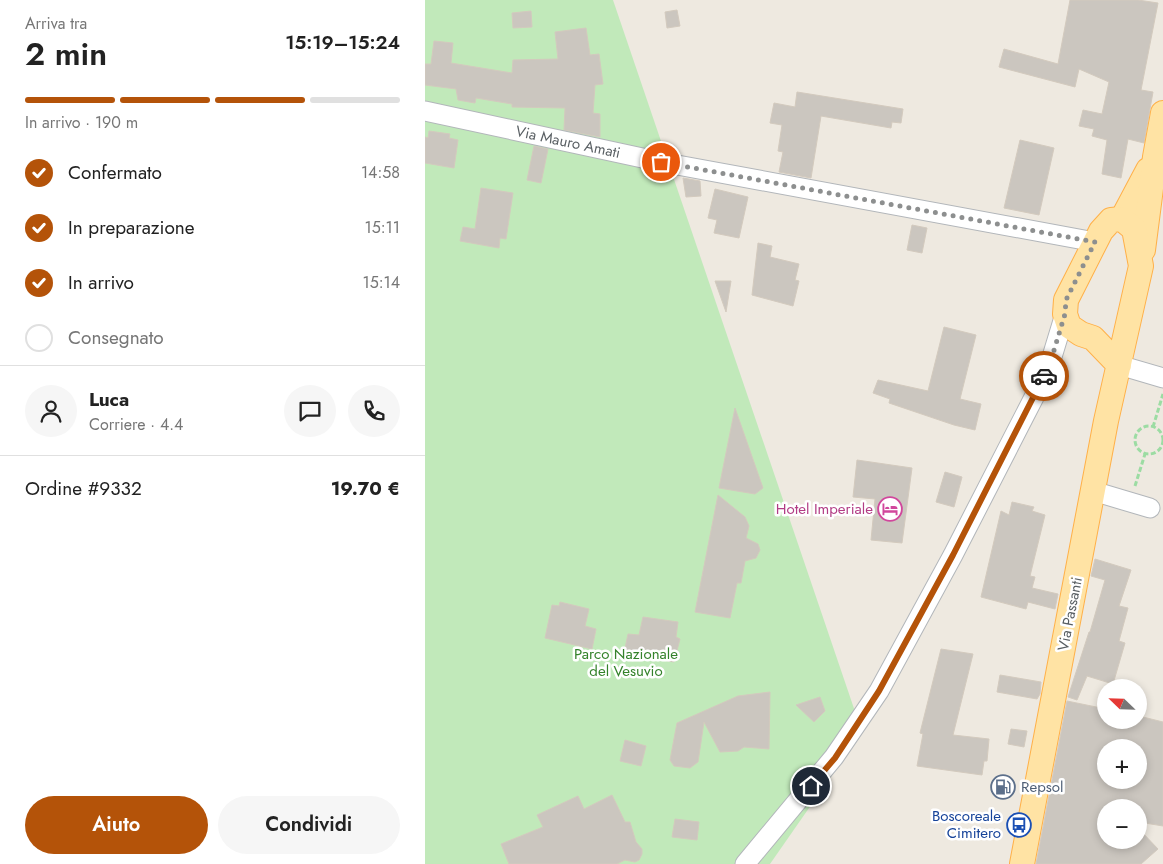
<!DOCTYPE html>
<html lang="it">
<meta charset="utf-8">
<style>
body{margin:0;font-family:Jost,sans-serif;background:#f6f6f6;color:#222;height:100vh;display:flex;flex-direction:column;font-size:19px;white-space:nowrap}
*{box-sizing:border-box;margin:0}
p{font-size:16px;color:#767676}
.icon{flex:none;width:28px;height:28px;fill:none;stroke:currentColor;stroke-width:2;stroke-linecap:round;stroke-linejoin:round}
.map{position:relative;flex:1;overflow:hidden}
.side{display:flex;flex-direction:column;background:#fff;width:425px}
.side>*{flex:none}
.needle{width:32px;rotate:293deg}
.buttons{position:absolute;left:672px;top:679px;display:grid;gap:10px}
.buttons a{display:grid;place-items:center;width:50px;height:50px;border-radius:50%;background:#fff;box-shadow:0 2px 8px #0003;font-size:25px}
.pin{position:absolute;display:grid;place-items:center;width:42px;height:42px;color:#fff;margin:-21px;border:2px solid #fff;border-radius:50%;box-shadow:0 1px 5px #0007}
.courier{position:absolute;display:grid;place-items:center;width:50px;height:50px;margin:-25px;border:4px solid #b45309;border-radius:50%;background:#fff;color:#222;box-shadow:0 1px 6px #0007}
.summary em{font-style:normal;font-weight:600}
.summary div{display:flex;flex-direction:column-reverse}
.summary{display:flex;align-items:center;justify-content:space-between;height:85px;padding:0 25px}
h1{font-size:32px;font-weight:600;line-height:38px}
.bar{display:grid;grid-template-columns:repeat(4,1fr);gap:8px 5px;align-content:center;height:60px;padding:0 25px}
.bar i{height:6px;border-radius:4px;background:#e0e0e0}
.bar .active{background:#b45309}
.bar p{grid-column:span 4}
.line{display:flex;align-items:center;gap:12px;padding:0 25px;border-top:1px solid #e0e0e0}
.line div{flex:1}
.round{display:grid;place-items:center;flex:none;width:52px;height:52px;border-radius:26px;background:#f6f6f6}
ol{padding:0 25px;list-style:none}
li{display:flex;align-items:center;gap:15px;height:55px}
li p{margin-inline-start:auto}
li .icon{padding:5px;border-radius:50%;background:#b45309;color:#fff;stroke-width:4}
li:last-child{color:#767676}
li i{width:28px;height:28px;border:2px solid #e0e0e0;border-radius:50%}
.button{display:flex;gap:10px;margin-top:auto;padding:10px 25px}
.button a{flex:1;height:58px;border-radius:30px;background:#b45309;color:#fff;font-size:20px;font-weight:600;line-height:58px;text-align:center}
.button a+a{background:#f6f6f6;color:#222}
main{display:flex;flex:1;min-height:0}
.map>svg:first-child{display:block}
.green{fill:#c1e9ba}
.building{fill:#cbc6bf;stroke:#d3cabe;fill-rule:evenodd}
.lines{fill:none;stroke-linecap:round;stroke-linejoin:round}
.minor-casing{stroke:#b2b6ba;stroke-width:21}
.major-casing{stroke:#ffb048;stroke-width:26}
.path{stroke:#9cdca3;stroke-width:3;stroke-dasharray:5 2.5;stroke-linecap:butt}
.minor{stroke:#fff;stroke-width:19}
.major{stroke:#ffe3a4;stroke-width:24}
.done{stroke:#8d8f8f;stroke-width:5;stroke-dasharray:0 9}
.route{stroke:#b45309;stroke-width:6}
.labels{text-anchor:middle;stroke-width:5;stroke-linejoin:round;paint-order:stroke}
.street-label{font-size:15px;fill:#595f63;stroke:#fff}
.hotel-label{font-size:15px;fill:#b23c85;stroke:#fff;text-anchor:end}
.park-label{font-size:15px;fill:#34822b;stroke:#fff}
.service-label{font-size:15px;fill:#4e5e75;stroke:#fff;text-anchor:start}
.transit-label{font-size:15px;fill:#164399;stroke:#fff;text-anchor:end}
</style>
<main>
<section class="side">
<div class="summary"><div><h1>2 min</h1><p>Arriva tra</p></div><em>15:19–15:24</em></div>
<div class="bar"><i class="active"></i><i class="active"></i><i class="active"></i><i></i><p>In arrivo · 190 m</p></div>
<ol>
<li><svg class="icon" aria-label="check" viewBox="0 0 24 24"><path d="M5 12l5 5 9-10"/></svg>Confermato<p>14:58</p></li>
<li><svg class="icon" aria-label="check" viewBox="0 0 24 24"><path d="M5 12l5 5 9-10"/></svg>In preparazione<p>15:11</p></li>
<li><svg class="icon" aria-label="check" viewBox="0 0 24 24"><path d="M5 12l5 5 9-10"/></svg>In arrivo<p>15:14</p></li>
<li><i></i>Consegnato</li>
</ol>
<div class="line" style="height:90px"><a class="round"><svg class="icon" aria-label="person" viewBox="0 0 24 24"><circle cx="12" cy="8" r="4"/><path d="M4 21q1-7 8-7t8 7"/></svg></a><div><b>Luca</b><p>Corriere · 4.4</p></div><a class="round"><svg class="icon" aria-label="chat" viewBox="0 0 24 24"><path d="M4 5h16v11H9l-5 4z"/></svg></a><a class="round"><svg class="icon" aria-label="phone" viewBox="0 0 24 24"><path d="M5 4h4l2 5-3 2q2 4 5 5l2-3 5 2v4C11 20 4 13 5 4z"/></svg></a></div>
<div class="line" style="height:65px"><div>Ordine #9332</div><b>19.70 €</b></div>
<div class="button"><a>Aiuto</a><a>Condividi</a></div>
</section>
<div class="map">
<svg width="738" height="864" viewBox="0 0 738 864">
<rect width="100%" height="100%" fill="#eee9e0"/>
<polygon class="green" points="0,0 188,0 437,732 345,864 0,864"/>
<g class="building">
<polygon points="645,0 713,0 733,3 716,90 728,92 719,143 703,139 696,178 677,174 682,140 667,136 669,129 654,126 658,110 677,114 684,82 654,69 650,87 574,67 579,49 633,64"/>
<polygon points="252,10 255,26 242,28 240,12"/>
<polygon points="106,11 107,27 88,28 87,13"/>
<polygon points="161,28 165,55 174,54 178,84 170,85 168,113 175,114 175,137 139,130 140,108 87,107 87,104 51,98 50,103 33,100 31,89 0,85 0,64 6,64 9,41 28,43 26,63 87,73 88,60 133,59 130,32"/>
<polygon points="372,92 478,109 476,123 467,122 466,128 396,116 386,178 354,172 358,152 353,151 357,125 345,123 349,103 370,107"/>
<polygon points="4,131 25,134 24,138 33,140 29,168 0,163 0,137 3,138"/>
<polygon points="595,140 629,148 614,215 579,208"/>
<polygon points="109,146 123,149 116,183 102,180"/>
<polygon points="258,178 275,181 276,196 261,197"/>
<polygon points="56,188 88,193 81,239 75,238 74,248 35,241 38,227 50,229"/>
<polygon points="290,189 323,197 314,238 289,233 292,220 283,218"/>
<polygon points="487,225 502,228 497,253 482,250"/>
<polygon points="333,243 347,246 345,257 374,264 370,280 374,281 368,306 327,295"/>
<polygon points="290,281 306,281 301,312"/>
<polygon points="519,327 551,335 535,399 556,404 550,430 529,425 464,403 465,399 448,393 453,380 503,391"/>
<polygon points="310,408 338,488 330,494 294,488"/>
<polygon points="432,460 487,468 477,543 446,540 450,499 428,497"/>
<polygon points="520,472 537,477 529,507 511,502"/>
<polygon points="293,495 320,517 324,526 321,538 333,544 335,550 331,558 320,561 316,583 312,583 305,618 270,612"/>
<polygon points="587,502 609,507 607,511 620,515 605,576 610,577 607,588 633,594 630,609 603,602 601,609 556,597 576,511 584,515"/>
<polygon points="670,559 706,570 694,606 703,608 694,641 700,643 688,684 662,676 652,700 643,697 664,632 665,632 680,580 666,576"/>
<polygon points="135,602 164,609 160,626 171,629 167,649 120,638 127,605 134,606"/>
<polygon points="218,617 253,622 251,637 255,639 249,662 199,653 203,634 214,635"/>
<polygon points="516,649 548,654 528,735 564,739 562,761 559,761 557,775 492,766 498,734 495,733"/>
<polygon points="575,675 616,682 615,694 612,699 572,692"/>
<polygon points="345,692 344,749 319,747 313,751 295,752 279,722 273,762 265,768 249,766 245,760 252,723 313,696"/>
<polygon points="395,697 400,711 389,722 371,705"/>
<path d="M642 701 681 709V720H714V716L738 722V826L714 822V808H681V840H714V829L733 849 716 864H611ZM681 748H714V780H677L681 760Z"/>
<polygon points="586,729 602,731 599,747 583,744"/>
<polygon points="200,740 221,746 216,766 195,761"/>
<polygon points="187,795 200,822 205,822 211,842 217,849 217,854 214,860 210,862 200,860 192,864 84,864 76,844 118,827 112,815 153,796 159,809"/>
<polygon points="250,819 274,822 272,840 247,837"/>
</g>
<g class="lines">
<g class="minor-casing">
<g id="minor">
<polyline points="0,111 236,162 670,242"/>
<polyline points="694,365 738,378"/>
<polyline points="668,491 725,508"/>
<polyline points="320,864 409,757 454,691 528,555 623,370 640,314"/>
</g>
</g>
<g class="major-casing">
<g id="major">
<polyline points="697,219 723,170"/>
<polyline points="718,250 730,157 738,113"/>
<polyline points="597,864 681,421 716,266 709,229 697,219 686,220 676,231 641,300 640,314 644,326 656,334 668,338 694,365"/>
</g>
</g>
<g class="path">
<circle cx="724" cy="440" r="14"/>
<polyline points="728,427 738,394"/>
<polyline points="710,486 720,454"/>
</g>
<use href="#minor" class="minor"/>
<use href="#major" class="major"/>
</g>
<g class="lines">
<polyline class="done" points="236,162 670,242 641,300 640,314 623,370 619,376"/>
<polyline class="route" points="386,786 410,758 454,691 528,555 619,376"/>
</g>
<defs>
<g id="hotel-ring" transform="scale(1.25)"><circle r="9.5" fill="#fff" stroke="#d1479c" stroke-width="1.5"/><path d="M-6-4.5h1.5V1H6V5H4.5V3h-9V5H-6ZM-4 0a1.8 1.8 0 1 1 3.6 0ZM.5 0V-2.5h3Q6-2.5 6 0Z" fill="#d1479c"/></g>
<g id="fuel-ring" transform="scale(1.25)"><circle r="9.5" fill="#fff" stroke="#5c6f8a" stroke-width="1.5"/><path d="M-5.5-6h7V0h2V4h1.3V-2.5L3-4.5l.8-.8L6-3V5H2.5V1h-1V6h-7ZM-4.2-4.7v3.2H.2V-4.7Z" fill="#5c6f8a"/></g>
<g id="bus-ring" transform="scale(1.25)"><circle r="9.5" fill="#fff" stroke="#1a4fb4" stroke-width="1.5"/><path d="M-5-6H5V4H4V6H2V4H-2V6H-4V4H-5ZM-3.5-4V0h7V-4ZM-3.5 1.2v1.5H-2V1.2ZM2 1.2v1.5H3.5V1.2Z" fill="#1a4fb4"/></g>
</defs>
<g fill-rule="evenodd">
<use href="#hotel-ring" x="465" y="509"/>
<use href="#fuel-ring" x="578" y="787"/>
<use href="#bus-ring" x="594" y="825"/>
</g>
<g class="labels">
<g class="street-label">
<text transform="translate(143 142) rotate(12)" y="5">Via Mauro Amati</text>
<text transform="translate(645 614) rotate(-79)" y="5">Via Passanti</text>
</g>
<g class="hotel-label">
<text x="448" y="514">Hotel Imperiale</text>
</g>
<g class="park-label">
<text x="201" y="659">Parco Nazionale<tspan x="201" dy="17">del Vesuvio</tspan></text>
</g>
<g class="service-label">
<text x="596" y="792">Repsol</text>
</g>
<g class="transit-label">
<text x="576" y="821">Boscoreale<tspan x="576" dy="17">Cimitero</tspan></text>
</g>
</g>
</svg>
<div class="buttons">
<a><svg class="needle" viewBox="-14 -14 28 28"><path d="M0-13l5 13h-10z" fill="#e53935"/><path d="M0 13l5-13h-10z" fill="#767676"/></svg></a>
<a>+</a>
<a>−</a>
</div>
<div class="pin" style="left:236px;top:162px;background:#ea580c"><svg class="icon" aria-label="bag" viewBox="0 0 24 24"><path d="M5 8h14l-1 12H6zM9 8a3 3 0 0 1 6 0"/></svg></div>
<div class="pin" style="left:386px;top:786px;background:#1f2937"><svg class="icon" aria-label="home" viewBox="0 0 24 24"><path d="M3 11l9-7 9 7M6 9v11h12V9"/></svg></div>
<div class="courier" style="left:619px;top:376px"><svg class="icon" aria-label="car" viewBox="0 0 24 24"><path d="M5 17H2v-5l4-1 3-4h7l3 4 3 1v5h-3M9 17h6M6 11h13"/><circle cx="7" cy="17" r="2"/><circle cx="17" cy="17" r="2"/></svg></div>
</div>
</main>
